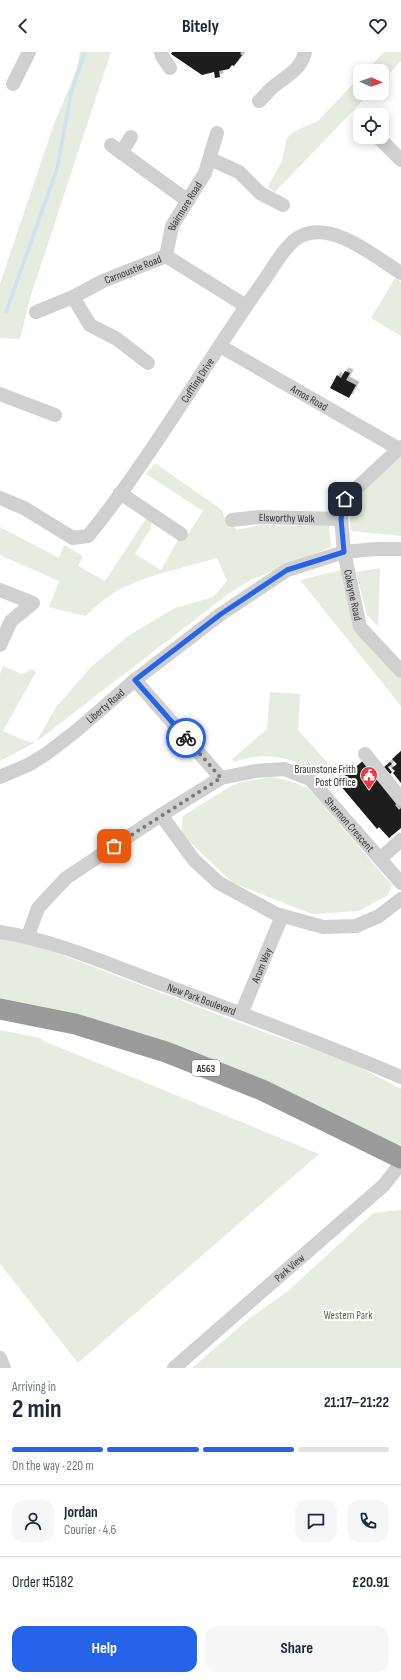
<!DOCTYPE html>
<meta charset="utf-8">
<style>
body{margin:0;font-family:"Sofia Sans Condensed",sans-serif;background:#f6f6f7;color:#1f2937;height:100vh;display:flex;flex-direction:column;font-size:15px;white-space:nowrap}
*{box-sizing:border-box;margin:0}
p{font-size:13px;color:#747a83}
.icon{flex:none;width:22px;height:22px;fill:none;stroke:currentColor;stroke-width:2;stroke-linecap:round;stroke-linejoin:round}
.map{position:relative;height:1316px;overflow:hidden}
.details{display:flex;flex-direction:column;background:#fff;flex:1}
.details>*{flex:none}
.needle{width:26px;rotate:92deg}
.tools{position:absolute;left:353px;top:12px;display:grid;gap:8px}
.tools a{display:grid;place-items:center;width:36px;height:36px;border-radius:8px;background:#fff;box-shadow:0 2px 10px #0003;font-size:20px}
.pin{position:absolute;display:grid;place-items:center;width:34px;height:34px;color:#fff;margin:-17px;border-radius:8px;box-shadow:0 2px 6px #0006}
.courier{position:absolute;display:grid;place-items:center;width:40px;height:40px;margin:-20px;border:3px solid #2563eb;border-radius:50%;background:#fff;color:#222;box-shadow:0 1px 5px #0007}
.head em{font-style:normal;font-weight:700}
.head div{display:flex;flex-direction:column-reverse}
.head{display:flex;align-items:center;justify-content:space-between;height:68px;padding:0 12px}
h1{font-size:26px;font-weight:700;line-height:30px}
.bar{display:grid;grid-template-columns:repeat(4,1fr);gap:6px 4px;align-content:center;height:48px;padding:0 12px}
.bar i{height:5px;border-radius:3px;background:#e0e1e3}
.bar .on{background:#2563eb}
.bar p{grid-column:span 4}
.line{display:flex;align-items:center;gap:10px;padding:0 12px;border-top:1px solid #e0e1e3}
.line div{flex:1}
.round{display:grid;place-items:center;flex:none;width:42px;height:42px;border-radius:12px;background:#f6f6f7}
.action{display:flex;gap:8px;margin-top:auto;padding:8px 12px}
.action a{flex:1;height:46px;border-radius:12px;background:#2563eb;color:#fff;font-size:16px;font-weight:700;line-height:46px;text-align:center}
.action a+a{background:#f6f6f7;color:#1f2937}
header{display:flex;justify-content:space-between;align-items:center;height:52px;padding:0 12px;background:#fff;font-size:18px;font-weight:700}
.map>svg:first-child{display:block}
.green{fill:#e6ecdf}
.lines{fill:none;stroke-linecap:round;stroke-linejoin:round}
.stream{stroke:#cfe2ee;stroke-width:3.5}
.building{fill:#1a1a1a;filter:url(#shadow)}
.minor{stroke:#d0d0d0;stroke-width:14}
.highway{stroke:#9a9a9a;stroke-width:21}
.done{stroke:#7a7a7a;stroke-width:4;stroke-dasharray:0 7.2}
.route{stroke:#2563eb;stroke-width:5}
.labels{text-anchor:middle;stroke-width:4;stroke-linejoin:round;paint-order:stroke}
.shield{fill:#fff;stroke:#707070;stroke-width:1}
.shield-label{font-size:10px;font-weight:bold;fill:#333}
.street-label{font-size:11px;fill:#333;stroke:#fff}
.poi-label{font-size:11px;fill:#333;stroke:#fff;text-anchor:end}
.park-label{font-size:11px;fill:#56703f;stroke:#fff}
</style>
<header><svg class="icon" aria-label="back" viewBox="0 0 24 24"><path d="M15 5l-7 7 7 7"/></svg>Bitely<svg class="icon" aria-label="heart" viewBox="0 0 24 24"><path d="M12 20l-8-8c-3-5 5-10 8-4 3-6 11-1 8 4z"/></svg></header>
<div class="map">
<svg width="401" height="1316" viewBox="0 0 401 1316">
<defs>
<filter id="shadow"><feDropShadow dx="3.5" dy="-3.5" stdDeviation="0" flood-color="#0004"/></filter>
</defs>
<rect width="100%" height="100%" fill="#fff"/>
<g class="green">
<polygon points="80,0 111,0 31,243 20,287 0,286 0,232 54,72 76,19"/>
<polygon points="384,0 401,0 401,9 382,29 382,19 366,19"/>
<polygon points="360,25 360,41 370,41 275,140 268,135 282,109 287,86 295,79 318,69"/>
<polygon points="395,226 401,230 401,284 371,266"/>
<polygon points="401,405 401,484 352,479 350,474 350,460 355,446"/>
<path d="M155 411 222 458 224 465 237 478 261 473 308 474 309 469 329 470 331 495 251 528 232 539 36 690 0 709V622L3 614 22 622 32 617 36 620 3 679 28 690H36L56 655 91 615 128 584 175 556 213 545 227 529 217 506C187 515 154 521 125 535 110 541 97 554 85 564L49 555 59 529 0 503V475L59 506 64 493 83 504 78 514 105 529 147 465 152 470 151 476 135 502 161 518 179 486 184 489 203 459 146 422Z"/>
<polygon points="380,516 378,574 367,563 356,520"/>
<polygon points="341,518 353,574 401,627 401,654 300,528"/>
<path d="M270 640 300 642 298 678 328 711 316 721C290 703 263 700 234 710L232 707 267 677Z"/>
<polygon points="271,725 290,729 308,736 392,833 388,843 359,859 312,862 233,831 195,795 181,780 183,764 229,735 242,730"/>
<polygon points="0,886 28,890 269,982 350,1010 401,1037 401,1093 390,1091 0,948"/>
<polygon points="0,978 41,986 44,989 319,1102 78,1311 0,1212"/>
<polygon points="401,1158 401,1316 192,1316 251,1265 288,1239 373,1161"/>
</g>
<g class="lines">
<polyline class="stream" points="6,260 57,117 71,41 85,0"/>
</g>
<g class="building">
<polygon points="172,0 241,0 240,2 242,3 234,14 232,13 229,17 219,19 220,25 215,26 214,20 202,23 171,2"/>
<polygon points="345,319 350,321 346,328 356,333 349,346 330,336 337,323 341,326"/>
<polygon points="401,699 401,731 393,721 395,719 392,716 397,712 392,707"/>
<polygon points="363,709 399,750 395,753 399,758 401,756 401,776 389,786 379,775 377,777 334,726 340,728"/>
<polygon points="390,710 392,712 388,715 392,720 390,722 384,715"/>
</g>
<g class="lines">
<g class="minor">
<polyline points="161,0 162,4 170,16"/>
<polyline points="13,32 29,0"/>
<path d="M259 49C264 45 268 39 273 35 286 24 301 18 305 0"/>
<polyline points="380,87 401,108"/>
<polyline points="111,93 188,149"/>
<polyline points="121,101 131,85"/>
<polyline points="210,107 239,120 260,141 283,153"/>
<path id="s1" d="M166 204 172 174 205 121 217 81"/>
<polyline points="73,245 90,273 117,287 148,311"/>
<path id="s2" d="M36 260 73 245 103 229 166 204 246 254"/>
<path id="s3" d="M220 294 399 397"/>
<polyline points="0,342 55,363"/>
<path id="s4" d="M401 395 345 447 341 467 344 500 360 575 401 619"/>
<polyline points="120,441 181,482"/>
<path id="s5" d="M0 446 24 456 73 486 88 484C107 461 125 436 142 411 183 352 221 289 263 230 273 216 287 189 303 183 335 170 375 205 401 221"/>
<path id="s6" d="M232 468 258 465 341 467"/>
<polyline points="0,538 33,551 11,569 0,593"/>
<polyline points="135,628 221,726"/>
<polyline points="365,702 401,747"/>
<path id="s7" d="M0 725 30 712 46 702 76 679 135 628 221 562 287 518 344 500 376 497H401"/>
<polyline points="161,763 194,808 219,831 276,862 323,875 356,874 379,864 401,847"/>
<polyline points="380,807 401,788"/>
<path id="s8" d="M0 880C58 889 112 914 167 934 245 963 324 992 401 1025"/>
<path id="s9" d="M28 884 38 856 66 826 161 763 221 726 255 719 284 717 310 727 401 831"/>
<path id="s10" d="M241 962 282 864"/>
<polyline points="0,1306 4,1316"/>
<path id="s11" d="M174 1316 384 1133 401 1111"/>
</g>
<polyline class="highway" points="0,957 75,972 166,1000 262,1038 401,1106"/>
</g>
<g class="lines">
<polyline class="done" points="114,794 221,726 186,686"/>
<polyline class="route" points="186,686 135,628 221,562 287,518 344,500 341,467 345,447"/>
</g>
<defs>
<g id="civic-pin" transform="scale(0.9)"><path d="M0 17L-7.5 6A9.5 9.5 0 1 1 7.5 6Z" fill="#e63946" stroke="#fff"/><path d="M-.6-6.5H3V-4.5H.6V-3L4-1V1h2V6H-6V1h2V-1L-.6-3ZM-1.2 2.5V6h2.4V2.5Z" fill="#fff"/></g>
</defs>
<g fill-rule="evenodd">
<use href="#civic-pin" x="369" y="723"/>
</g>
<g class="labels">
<rect class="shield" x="192" y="1008" width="28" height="16" rx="3"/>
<g class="shield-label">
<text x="206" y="1020">A563</text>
</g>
<g class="street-label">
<text dy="4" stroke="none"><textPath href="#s1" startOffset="54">Blairmore Road</textPath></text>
<text dy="4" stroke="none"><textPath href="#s2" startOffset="106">Carnoustie Road</textPath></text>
<text dy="4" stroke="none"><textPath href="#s5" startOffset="289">Cuffling Drive</textPath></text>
<text dy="4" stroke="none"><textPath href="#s3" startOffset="103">Amos Road</textPath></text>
<text dy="4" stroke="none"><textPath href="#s6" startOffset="55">Elsworthy Walk</textPath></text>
<text dy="4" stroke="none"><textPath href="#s4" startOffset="174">Cokayne Road</textPath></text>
<text dy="4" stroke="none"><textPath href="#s7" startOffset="128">Liberty Road</textPath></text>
<text dy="4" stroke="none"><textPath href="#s9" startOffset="407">Sharmon Crescent</textPath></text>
<text dy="4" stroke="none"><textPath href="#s10" startOffset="53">Arum Way</textPath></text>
<text dy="4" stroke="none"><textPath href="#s8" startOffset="213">New Park Boulevard</textPath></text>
<text dy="4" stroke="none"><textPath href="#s11" startOffset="153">Park View</textPath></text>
</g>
<g class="poi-label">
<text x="356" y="721">Braunstone Frith<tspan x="356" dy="13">Post Office</tspan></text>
</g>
<g class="park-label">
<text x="348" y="1267">Western Park</text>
</g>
</g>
</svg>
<div class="tools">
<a><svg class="needle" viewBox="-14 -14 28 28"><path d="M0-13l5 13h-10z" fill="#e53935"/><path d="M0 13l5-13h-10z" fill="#747a83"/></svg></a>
<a><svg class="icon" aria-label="locate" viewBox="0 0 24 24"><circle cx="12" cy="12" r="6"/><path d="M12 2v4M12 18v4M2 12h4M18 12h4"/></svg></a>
</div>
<div class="pin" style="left:114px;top:794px;background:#ea580c"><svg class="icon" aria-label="bag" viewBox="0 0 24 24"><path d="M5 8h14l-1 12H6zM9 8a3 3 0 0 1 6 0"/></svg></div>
<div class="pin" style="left:345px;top:447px;background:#1f2937"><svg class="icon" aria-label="home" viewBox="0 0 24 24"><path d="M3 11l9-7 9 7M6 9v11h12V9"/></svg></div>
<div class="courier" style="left:186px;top:686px"><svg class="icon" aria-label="bike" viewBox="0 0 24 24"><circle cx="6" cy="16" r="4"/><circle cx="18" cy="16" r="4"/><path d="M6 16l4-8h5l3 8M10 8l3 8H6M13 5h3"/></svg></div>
</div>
<section class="details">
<div class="head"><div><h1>2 min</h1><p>Arriving in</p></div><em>21:17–21:22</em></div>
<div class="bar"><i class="on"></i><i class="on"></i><i class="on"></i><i></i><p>On the way · 220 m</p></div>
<div class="line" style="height:72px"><a class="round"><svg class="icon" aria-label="person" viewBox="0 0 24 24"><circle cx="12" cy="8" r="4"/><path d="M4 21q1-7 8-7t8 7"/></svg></a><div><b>Jordan</b><p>Courier · 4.6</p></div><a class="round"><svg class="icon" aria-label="chat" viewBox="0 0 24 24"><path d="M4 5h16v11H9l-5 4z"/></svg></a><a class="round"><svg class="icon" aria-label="phone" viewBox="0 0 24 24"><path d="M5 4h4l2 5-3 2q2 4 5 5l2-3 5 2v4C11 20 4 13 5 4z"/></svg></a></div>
<div class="line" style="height:52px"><div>Order #5182</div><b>£20.91</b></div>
<div class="action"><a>Help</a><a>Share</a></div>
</section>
